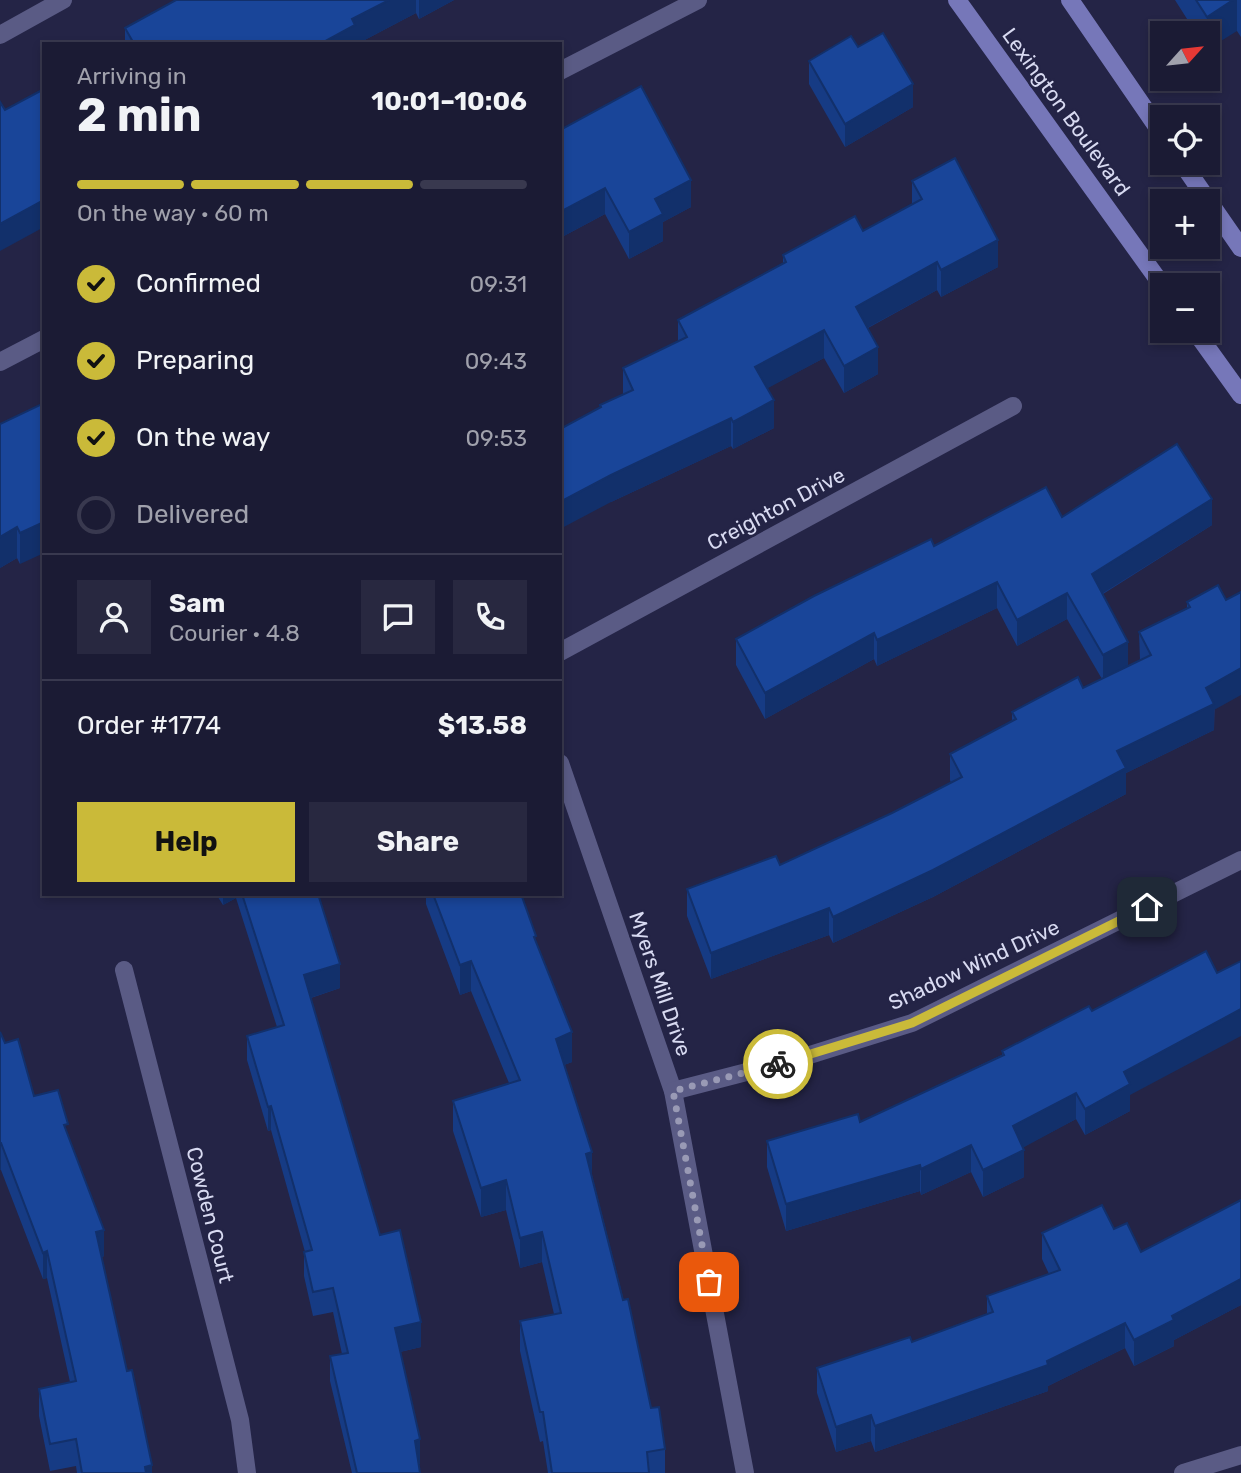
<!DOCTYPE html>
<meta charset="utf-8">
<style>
body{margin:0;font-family:Rubik,sans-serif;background:#282840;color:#f1f3f6;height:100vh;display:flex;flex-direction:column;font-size:26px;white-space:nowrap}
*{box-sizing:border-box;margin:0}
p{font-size:23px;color:#a0a1ac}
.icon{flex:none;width:38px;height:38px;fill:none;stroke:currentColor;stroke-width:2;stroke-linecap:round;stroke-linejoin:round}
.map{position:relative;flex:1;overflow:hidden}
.panel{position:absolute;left:42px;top:42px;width:520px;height:854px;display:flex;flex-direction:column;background:#1b1b34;border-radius:0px;box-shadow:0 4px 10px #0003,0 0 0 2px #39394f}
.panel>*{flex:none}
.needle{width:46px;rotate:63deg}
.buttons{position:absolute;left:1150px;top:21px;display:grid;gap:14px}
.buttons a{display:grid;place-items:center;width:70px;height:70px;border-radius:0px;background:#1b1b34;box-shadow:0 4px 10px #0003,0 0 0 2px #39394f;font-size:35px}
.pin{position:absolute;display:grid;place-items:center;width:60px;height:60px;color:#fff;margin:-30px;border-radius:14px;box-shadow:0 4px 10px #0006}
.courier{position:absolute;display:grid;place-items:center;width:70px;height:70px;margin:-35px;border:5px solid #caba39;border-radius:50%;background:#fff;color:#222;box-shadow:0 2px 9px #0007}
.summary em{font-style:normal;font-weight:700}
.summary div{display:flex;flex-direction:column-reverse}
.summary{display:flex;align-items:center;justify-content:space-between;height:119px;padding:0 35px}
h1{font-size:46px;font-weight:700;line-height:52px}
.bar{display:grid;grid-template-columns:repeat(4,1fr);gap:10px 7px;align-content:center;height:84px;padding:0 35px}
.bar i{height:9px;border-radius:5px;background:#39394f}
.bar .active{background:#caba39}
.bar p{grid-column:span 4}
.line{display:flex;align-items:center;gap:18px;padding:0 35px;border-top:2px solid #39394f}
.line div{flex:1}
.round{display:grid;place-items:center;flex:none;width:74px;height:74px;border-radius:0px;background:#282840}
ol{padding:0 35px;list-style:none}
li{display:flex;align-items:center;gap:21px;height:77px}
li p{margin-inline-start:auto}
li .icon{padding:7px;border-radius:50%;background:#caba39;color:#111;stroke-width:4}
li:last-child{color:#a0a1ac}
li i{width:38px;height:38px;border:4px solid #39394f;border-radius:50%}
.primary-button{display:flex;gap:14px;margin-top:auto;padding:14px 35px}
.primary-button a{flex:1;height:80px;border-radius:0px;background:#caba39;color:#111;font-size:28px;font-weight:700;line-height:80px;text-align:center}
.primary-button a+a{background:#282840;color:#f1f3f6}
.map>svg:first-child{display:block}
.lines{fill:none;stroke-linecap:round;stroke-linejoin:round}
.lane{stroke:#5a5b85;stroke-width:18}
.street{stroke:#5a5b85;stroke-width:18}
.secondary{stroke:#7677b9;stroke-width:18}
.wall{fill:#163b84}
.shaded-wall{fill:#12306b}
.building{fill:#194599;stroke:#12306b;stroke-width:2}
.done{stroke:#999ab5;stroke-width:7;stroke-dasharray:0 12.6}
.route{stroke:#caba39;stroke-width:9}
.labels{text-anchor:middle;stroke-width:5;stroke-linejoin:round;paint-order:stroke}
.street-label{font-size:21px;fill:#d8daf1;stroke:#242446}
</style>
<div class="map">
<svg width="1241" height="1473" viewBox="0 0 1241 1473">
<rect width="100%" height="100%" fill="#242446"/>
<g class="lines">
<polyline class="lane" points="0,35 63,0"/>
<g class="street">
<polyline points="560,71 698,0"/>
<polyline points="0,362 44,339"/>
<polyline points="560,652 1013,406"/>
<polyline points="560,763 673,1091 745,1473"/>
<polyline points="124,970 240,1420 247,1473"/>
<polyline points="673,1091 797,1059 912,1023 1241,860"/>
<polyline points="1183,1473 1241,1455"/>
</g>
<g class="secondary">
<polyline points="957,0 1162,285"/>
<polyline points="1070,0 1162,134"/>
<polyline points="1182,163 1241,248"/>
<polyline points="1195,331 1241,395"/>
</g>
</g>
<g class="wall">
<polygon points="176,0 454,0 419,19 416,13 357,44 125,44 125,28"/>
<polygon points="1175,0 1241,0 1241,37 1237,31 1196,33"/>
<polygon points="809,61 913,107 845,147 809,84"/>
<polygon points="560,130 691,207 663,222 663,241 629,259 605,214 560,238"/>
<polygon points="912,181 998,267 941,297 937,290 868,328 878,374 844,393 824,358 767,388 774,428 733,449 731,446 611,502 600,405 623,394 623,368 678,341 678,320 783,263 783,255 863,231 912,205"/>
<polygon points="44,403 20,564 17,558 0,568"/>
<polygon points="1062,517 1212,525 1103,594 1128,666 1140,660 1139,632 1187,608 1187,602 1218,585 1214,730 1126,773 1126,794 933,897 833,943 829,935 711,979 687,916 687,889 780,865 892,813 951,783 950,780 950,754 1012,721 1012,712 1083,688 1102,679 1067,619 1017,646 997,608 877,666 874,659 765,719 736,665 736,639 934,546"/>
<polygon points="216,894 318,894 340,988 311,998 380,1235 421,1347 400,1352 420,1464 419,1464 420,1473 352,1473 330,1381 330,1356 342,1354 333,1312 313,1316 304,1276 304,1252 305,1252 271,1130 268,1131 247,1060 247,1036 277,1027 236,898 223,905"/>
<polygon points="426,894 521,894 572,1062 564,1065 651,1408 665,1449 665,1473 548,1473 543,1441 540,1442 520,1351 520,1321 554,1314 542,1262 520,1268 506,1210 481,1217 453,1131 453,1101 509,1083 471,991 460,995 426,904"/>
<polygon points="5,1043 34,1096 68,1134 104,1256 102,1257 127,1371 152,1473 77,1473 76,1466 50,1471 39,1416 39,1389 70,1382 47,1278 43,1279 1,1170 0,1170"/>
<polygon points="1002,1051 1130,1095 1130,1111 1085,1135 1076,1119 1023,1147 1024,1177 983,1197 971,1172 921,1195 920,1191 786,1231 767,1167 767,1141 860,1122 1002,1055"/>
<polygon points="1241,1200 1241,1305 1174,1340 1174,1346 1134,1366 1125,1348 1048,1386 1048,1391 875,1452 871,1441 836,1452 817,1393 817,1368 912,1342 987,1314 987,1296 1049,1274 1042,1259 1042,1233 1114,1229 1141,1252"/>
</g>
<g class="shaded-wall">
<polygon points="389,0 416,0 416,13 357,44 320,44 352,19"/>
<polygon points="419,0 454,0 419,19"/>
<polygon points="1233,0 1237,0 1237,31 1208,49 1207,17"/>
<polygon points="913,84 913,107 845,147 845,124"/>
<polygon points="691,180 691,207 663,222 663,241 629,259 629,232 655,199"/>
<polygon points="605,188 605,214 560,238 560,212"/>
<polygon points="44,200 44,227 0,251 0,224"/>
<polygon points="998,240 998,267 941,297 941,270"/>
<polygon points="937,262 937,290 856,334 856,307"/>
<polygon points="824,330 824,358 755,395 755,367"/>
<polygon points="878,347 878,374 844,393 844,366"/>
<polygon points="774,400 774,428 733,449 733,422"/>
<polygon points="731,418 731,446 611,502 560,529 560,502 611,475"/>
<polygon points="1212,499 1212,525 1092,600 1092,574"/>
<polygon points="44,522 44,553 20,564 20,533"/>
<polygon points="17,527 17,558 0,568 0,537"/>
<polygon points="997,582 997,608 877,666 877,640"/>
<polygon points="1067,593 1067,619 1017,646 1017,620"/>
<polygon points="874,633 874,659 765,719 765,693"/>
<polygon points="1128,642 1128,668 1103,681 1103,655"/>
<polygon points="1241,668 1241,695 1214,710 1214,730 1126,773 1126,794 933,897 833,943 833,917 1117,751 1206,688"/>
<polygon points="223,894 236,894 236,898 223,905"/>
<polygon points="829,908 829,935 711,979 711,953"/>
<polygon points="471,961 471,991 460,995 460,965"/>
<polygon points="340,964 340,988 304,1000 304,975"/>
<polygon points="1241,1009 1241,1036 1130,1095 1130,1111 1085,1135 1085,1109 1124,1072"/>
<polygon points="572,1032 572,1062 556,1068 556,1039"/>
<polygon points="1076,1093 1076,1119 1013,1153 1013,1126"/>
<polygon points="271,1106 271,1130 268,1131 268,1107"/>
<rect x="0" y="1143" width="1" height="27"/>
<polygon points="971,1145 971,1172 921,1195 921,1169"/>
<polygon points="1024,1150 1024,1177 983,1197 983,1170"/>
<polygon points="592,1152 592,1182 586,1154"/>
<polygon points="920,1165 920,1191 786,1231 786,1204"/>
<polygon points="506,1180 506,1210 481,1217 481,1188"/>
<polygon points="104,1230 104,1256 96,1259 96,1232"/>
<polygon points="542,1232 542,1262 520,1268 520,1238"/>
<polygon points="47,1251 47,1278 43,1279 43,1253"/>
<polygon points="1241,1279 1241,1305 1174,1340 1174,1346 1134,1366 1134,1340 1172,1316"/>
<polygon points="421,1322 421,1347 395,1353 395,1328"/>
<polygon points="1125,1323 1125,1348 1048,1386 1048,1391 875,1452 875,1426 1047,1361"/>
<polygon points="871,1415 871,1441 836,1452 836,1427"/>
<polygon points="420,1439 420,1464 415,1465 415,1441"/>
<polygon points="152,1465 152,1473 145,1473 145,1467"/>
</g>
<g class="building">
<polygon points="176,0 389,0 352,19 355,25 320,44 130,44 133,42 125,28"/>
<polygon points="1196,0 1233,0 1207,17"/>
<polygon points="883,33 913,84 845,124 809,61 851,36 858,47"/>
<polygon points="641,86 691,180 655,199 663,214 629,232 605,188 560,212 560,130"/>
<polygon points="44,89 44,200 0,224 0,102 5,110"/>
<polygon points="955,158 998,240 941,270 937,262 856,307 878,347 844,366 824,330 755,367 774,400 733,422 731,418 611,475 560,502 560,429 601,407 600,405 633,390 623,368 687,337 678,320 786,262 783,255 855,216 863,231 922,199 912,181"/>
<polygon points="44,403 44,522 20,533 17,527 0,537 0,424"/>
<polygon points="1177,444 1212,499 1092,574 1128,642 1103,655 1067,593 1017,620 997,582 877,640 874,633 765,693 736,639 814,596 931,539 934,546 1046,487 1062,517"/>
<polygon points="1218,585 1226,600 1241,592 1241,668 1206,688 1214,704 1117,751 1126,768 933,870 833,917 829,908 711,953 687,889 776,856 780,865 892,813 962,777 950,754 1016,719 1012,712 1078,677 1083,688 1151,655 1139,632 1190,607 1187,602"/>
<polygon points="242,894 318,894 340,964 304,975 380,1235 400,1230 421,1322 395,1328 420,1439 415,1441 420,1473 357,1473 330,1356 348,1353 333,1288 313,1292 304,1252 312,1250 271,1106 268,1107 247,1036 284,1025"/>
<polygon points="433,894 521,894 536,936 534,937 572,1032 556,1039 592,1152 586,1154 623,1300 628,1299 651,1408 659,1407 665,1449 647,1452 649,1473 552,1473 543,1412 540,1412 520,1321 561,1313 542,1232 520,1238 506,1180 481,1188 453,1101 520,1080 471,961 460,965"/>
<polygon points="1206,951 1217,973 1241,961 1241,1009 1124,1072 1130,1084 1085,1109 1076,1093 1013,1126 1024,1150 983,1170 971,1145 921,1169 920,1165 786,1204 767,1141 858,1114 860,1122 1004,1055 1002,1051 1089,1006 1092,1011"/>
<polygon points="0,1032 5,1043 18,1039 34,1096 58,1090 68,1124 64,1125 104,1230 96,1232 127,1371 132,1370 152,1465 145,1467 146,1473 82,1473 76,1439 50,1444 39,1389 76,1381 47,1251 43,1253 1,1143 0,1143"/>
<polygon points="1241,1200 1241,1279 1172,1316 1174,1320 1134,1340 1125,1323 1047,1361 1048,1365 875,1426 871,1415 836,1427 817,1368 910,1337 912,1342 993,1312 987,1296 1060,1270 1042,1233 1102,1205 1114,1229 1127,1223 1141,1252"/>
</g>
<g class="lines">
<polyline class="done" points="709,1282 673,1091 778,1064"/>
<polyline class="route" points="778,1064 912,1023 1147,907"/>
</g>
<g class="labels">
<g class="street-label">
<text transform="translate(1066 112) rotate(54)" y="7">Lexington Boulevard</text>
<text transform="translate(776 509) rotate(-28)" y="7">Creighton Drive</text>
<text transform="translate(974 965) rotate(-25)" y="7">Shadow Wind Drive</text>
<text transform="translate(660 984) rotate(71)" y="7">Myers Mill Drive</text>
<text transform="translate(210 1215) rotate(76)" y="7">Cowden Court</text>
</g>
</g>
</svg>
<div class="buttons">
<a><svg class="needle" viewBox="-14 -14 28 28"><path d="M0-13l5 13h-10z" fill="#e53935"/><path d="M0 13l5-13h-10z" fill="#a0a1ac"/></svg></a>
<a><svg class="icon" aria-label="locate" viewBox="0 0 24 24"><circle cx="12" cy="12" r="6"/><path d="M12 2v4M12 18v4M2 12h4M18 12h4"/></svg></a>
<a>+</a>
<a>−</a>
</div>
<div class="pin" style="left:709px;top:1282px;background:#ea580c"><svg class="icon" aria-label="bag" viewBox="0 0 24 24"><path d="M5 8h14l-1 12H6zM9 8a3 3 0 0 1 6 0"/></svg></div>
<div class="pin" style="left:1147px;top:907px;background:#1f2937"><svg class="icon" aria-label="home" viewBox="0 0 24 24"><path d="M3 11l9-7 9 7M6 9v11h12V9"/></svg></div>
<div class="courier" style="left:778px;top:1064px"><svg class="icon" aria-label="bike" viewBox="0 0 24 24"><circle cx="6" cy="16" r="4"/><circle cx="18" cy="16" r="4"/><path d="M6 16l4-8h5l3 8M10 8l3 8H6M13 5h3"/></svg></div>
<section class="panel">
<div class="summary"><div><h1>2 min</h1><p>Arriving in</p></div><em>10:01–10:06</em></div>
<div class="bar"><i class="active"></i><i class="active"></i><i class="active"></i><i></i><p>On the way · 60 m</p></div>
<ol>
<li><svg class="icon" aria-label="check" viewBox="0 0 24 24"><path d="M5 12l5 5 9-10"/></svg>Confirmed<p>09:31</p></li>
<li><svg class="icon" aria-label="check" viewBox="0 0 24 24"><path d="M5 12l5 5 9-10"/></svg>Preparing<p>09:43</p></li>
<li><svg class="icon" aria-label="check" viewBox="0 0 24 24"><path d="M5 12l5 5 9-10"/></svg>On the way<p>09:53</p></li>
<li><i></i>Delivered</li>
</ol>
<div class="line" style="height:126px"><a class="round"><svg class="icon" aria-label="person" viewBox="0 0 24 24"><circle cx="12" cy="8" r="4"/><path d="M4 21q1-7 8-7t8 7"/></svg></a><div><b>Sam</b><p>Courier · 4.8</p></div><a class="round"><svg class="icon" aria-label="chat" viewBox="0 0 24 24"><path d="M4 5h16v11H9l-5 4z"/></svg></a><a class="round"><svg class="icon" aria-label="phone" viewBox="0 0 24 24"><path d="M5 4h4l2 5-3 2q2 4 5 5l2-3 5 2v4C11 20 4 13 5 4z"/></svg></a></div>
<div class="line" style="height:91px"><div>Order #1774</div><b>$13.58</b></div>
<div class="primary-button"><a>Help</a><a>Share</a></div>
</section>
</div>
